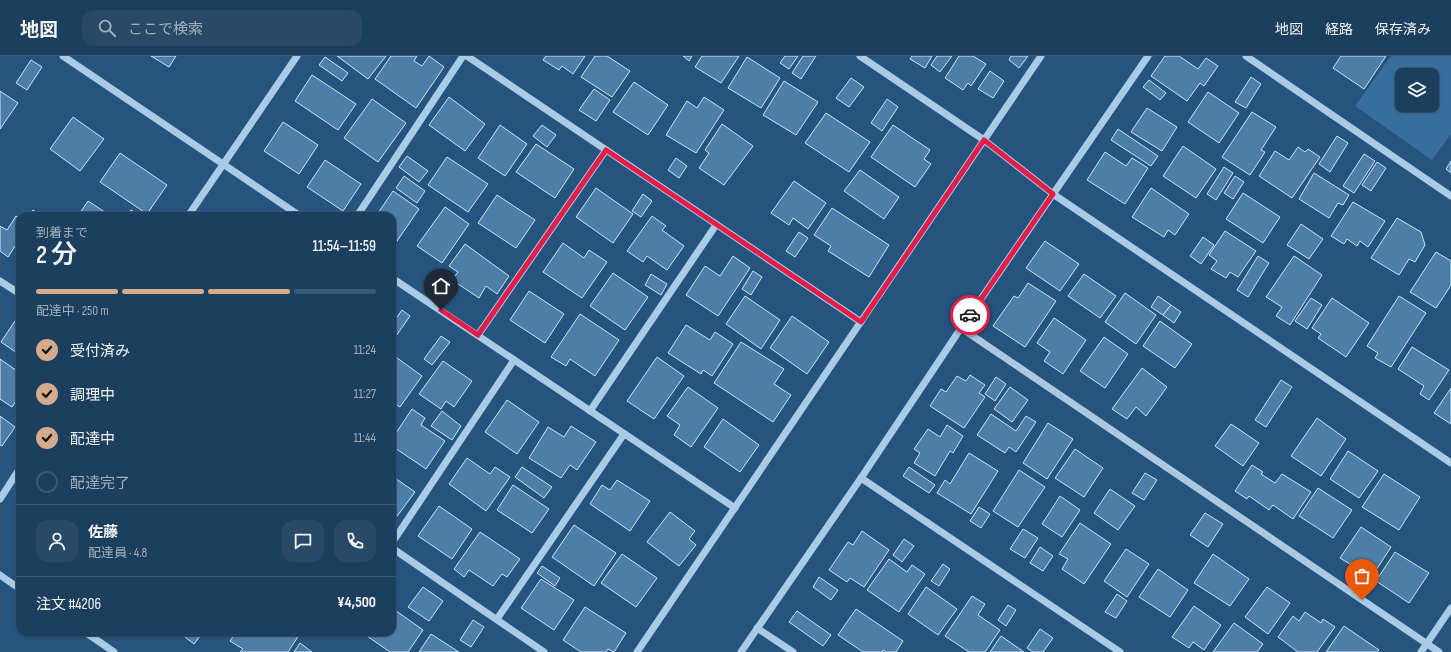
<!DOCTYPE html>
<html lang="ja">
<meta charset="utf-8">
<style>
body{margin:0;font-family:"Sofia Sans Condensed","Noto Sans JP",sans-serif;background:#294a67;color:#f1f3f6;height:100vh;display:flex;flex-direction:column;font-size:15px;white-space:nowrap}
*{box-sizing:border-box;margin:0}
p{font-size:13px;color:#a0afbc}
.icon{flex:none;width:22px;height:22px;fill:none;stroke:currentColor;stroke-width:2;stroke-linecap:round;stroke-linejoin:round}
.map{position:relative;flex:1;overflow:hidden}
.side{position:absolute;left:16px;top:156px;width:380px;height:424px;display:flex;flex-direction:column;background:#1c3f5e;border-radius:12px;box-shadow:0 1px 3px #0004,0 0 0 1px #3a5873}
.side>*{flex:none}
.fabs{position:absolute;left:1395px;top:12px;display:grid;gap:8px}
.fabs a{display:grid;place-items:center;width:44px;height:44px;border-radius:8px;background:#1c3f5e;box-shadow:0 1px 3px #0004,0 0 0 1px #3a5873;font-size:20px}
.pin{position:absolute;display:grid;place-items:center;width:34px;height:34px;color:#fff;margin:-41px -17px;border-radius:50% 50% 50% 0;rotate:-45deg;box-shadow:0 0 4px #0007}
.pin .icon{rotate:45deg}
.courier{position:absolute;display:grid;place-items:center;width:40px;height:40px;margin:-20px;border:3px solid #e11d48;border-radius:50%;background:#fff;color:#222;box-shadow:0 1px 5px #0007}
.headline em{font-style:normal;font-weight:600}
.headline div{display:flex;flex-direction:column-reverse}
.headline{display:flex;align-items:center;justify-content:space-between;height:68px;padding:0 20px}
h1{font-size:26px;font-weight:600;line-height:30px}
.bar{display:grid;grid-template-columns:repeat(4,1fr);gap:6px 4px;align-content:center;height:48px;padding:0 20px}
.bar i{height:5px;border-radius:3px;background:#3a5873}
.bar .on{background:#d6ab8b}
.bar p{grid-column:span 4}
.line{display:flex;align-items:center;gap:10px;padding:0 20px;border-top:1px solid #3a5873}
.line div{flex:1}
.round{display:grid;place-items:center;flex:none;width:42px;height:42px;border-radius:12px;background:#294a67}
ol{padding:0 20px;list-style:none}
li{display:flex;align-items:center;gap:12px;height:44px}
li p{margin-inline-start:auto}
li .icon{padding:4px;border-radius:50%;background:#d6ab8b;color:#111;stroke-width:4}
li:last-child{color:#a0afbc}
li i{width:22px;height:22px;border:2px solid #3a5873;border-radius:50%}
header{display:flex;align-items:center;gap:24px;box-sizing:border-box;height:56px;padding:0 20px;background:#1c3f5e;border-bottom:1px solid #3a5873}
header strong{font-size:19px}
nav{display:flex;gap:22px;margin-inline-start:auto;font-size:14px}
.search{width:280px;height:36px;background:#294a67;display:flex;align-items:center;gap:10px;box-sizing:border-box;padding:0 14px;border-radius:12px;color:#a0afbc;font-size:15px}
.map>svg:first-child{display:block}
.green{fill:#386e9c;fill-rule:evenodd}
.building{fill:#4d7ea7;stroke:#cde3f5}
.lines{fill:none;stroke-linecap:round;stroke-linejoin:round}
.minor{stroke:#aacbe6;stroke-width:7}
.done{stroke:#b3c3d2;stroke-width:4;stroke-dasharray:0 7.2}
.route{stroke:#e11d48;stroke-width:5}
</style>
<header>
<strong>地図</strong>
<div class="search"><svg class="icon" aria-label="search" viewBox="0 0 24 24"><circle cx="10" cy="10" r="6"/><path d="M15 15l6 6"/></svg>ここで検索</div>
<nav><a>地図</a><a>経路</a><a>保存済み</a></nav>
</header>
<div class="map">
<svg width="1451" height="596" viewBox="0 0 1451 596">
<rect width="100%" height="100%" fill="#25547e"/>
<path class="green" d="M1391 0H1451V78L1432 104 1355 50ZM1402 19H1432V49H1402Z"/>
<g class="building">
<polygon points="151,0 176,0 169,11"/>
<polygon points="337,0 386,0 368,23"/>
<polygon points="391,0 417,0 414,5 422,10 429,0 444,11 416,52 375,23"/>
<polygon points="546,0 585,0 573,18 562,10 559,14 543,4"/>
<polygon points="595,0 607,0 630,15 612,41 581,21"/>
<polygon points="683,0 692,0 689,5"/>
<polygon points="702,0 739,0 721,27 695,11"/>
<polygon points="785,0 798,0 789,13 780,7"/>
<polygon points="803,0 816,0 801,23 792,17"/>
<polygon points="912,0 932,0 925,12 910,3"/>
<polygon points="937,0 952,0 940,16 931,9"/>
<polygon points="959,0 973,0 986,8 971,30 968,27 963,34 945,22"/>
<polygon points="1011,0 1028,0 1019,12 1009,4"/>
<polygon points="1165,0 1179,0 1198,13 1206,2 1218,10 1204,30 1200,27 1187,45 1151,20"/>
<polygon points="1341,0 1386,0 1364,33 1333,12"/>
<polygon points="325,1 348,17 342,25 319,9"/>
<polygon points="747,1 780,22 761,52 728,32"/>
<polygon points="31,4 42,11 27,34 16,27"/>
<polygon points="990,15 1004,25 993,42 978,33"/>
<polygon points="312,19 356,48 338,74 295,45"/>
<polygon points="1251,21 1261,28 1246,52 1235,46"/>
<polygon points="851,22 864,31 849,51 836,42"/>
<polygon points="1149,24 1166,37 1160,44 1143,31"/>
<polygon points="784,25 818,46 796,79 763,59"/>
<polygon points="634,26 668,49 648,79 613,56"/>
<polygon points="594,33 610,44 596,65 579,54"/>
<polygon points="0,35 18,47 0,73"/>
<polygon points="1208,36 1239,57 1219,87 1188,66"/>
<polygon points="449,41 485,68 465,95 429,69"/>
<polygon points="704,41 724,54 696,97 666,79 687,45 697,52"/>
<polygon points="372,43 406,67 378,106 344,82"/>
<polygon points="887,43 898,51 882,75 871,67"/>
<polygon points="1147,52 1177,71 1162,95 1131,76"/>
<polygon points="1252,56 1276,71 1261,94 1265,96 1250,119 1222,101"/>
<polygon points="826,57 870,86 849,116 805,87"/>
<polygon points="73,61 104,83 80,115 50,93"/>
<polygon points="283,66 318,89 299,118 264,95"/>
<polygon points="722,68 753,90 724,129 699,112 709,97 705,94"/>
<polygon points="500,69 527,88 505,120 478,102"/>
<polygon points="542,69 556,79 547,91 533,80"/>
<polygon points="893,69 930,94 924,103 931,108 915,131 871,101"/>
<polygon points="1118,73 1158,100 1151,110 1111,84"/>
<polygon points="1337,80 1348,87 1330,116 1319,108"/>
<polygon points="536,88 574,113 555,142 516,116"/>
<polygon points="1183,90 1216,113 1196,142 1163,120"/>
<polygon points="1298,91 1305,96 1308,93 1320,101 1292,142 1259,120 1275,95 1289,104"/>
<polygon points="1105,96 1126,110 1132,102 1148,112 1125,148 1087,124"/>
<polygon points="120,97 167,129 147,158 100,126"/>
<polygon points="1364,98 1375,105 1354,137 1343,130"/>
<polygon points="407,100 428,115 419,126 399,111"/>
<polygon points="447,101 488,128 468,156 428,129"/>
<polygon points="676,102 687,110 679,122 668,114"/>
<polygon points="325,104 361,128 343,155 307,131"/>
<polygon points="1451,105 1451,117 1446,113"/>
<polygon points="1377,106 1386,112 1371,135 1362,129"/>
<polygon points="1224,111 1233,117 1216,144 1207,138"/>
<polygon points="860,114 899,141 884,163 844,135"/>
<polygon points="1314,117 1349,139 1343,149 1338,147 1329,162 1299,143"/>
<polygon points="404,120 425,135 417,147 396,132"/>
<polygon points="1235,120 1244,126 1233,143 1224,137"/>
<polygon points="794,125 826,147 808,173 793,162 789,169 771,157"/>
<polygon points="596,132 633,158 613,187 576,161"/>
<polygon points="1151,132 1189,158 1175,179 1168,174 1164,181 1132,161"/>
<polygon points="393,135 419,153 395,188 392,187 392,160 376,160"/>
<polygon points="1243,137 1280,161 1263,187 1226,163"/>
<polygon points="643,138 652,145 641,161 632,155"/>
<polygon points="497,139 535,164 516,192 478,167"/>
<polygon points="88,145 111,160 78,160"/>
<polygon points="1353,146 1385,165 1368,191 1360,185 1357,190 1347,183 1344,188 1331,180"/>
<polygon points="445,151 469,168 442,207 417,190"/>
<polygon points="832,152 889,189 869,221 828,195 831,190 814,179"/>
<polygon points="33,154 42,160 30,160"/>
<polygon points="131,154 141,160 127,160"/>
<polygon points="16,160 20,163 20,194 15,190 8,201 0,195 0,170 7,174"/>
<polygon points="652,160 666,170 662,174 684,190 667,214 647,200 643,206 627,195"/>
<polygon points="1397,162 1421,176 1425,189 1415,206 1409,203 1399,219 1371,202"/>
<polygon points="1301,168 1323,183 1309,203 1287,189"/>
<polygon points="1225,175 1256,195 1238,221 1230,216 1226,222 1211,213 1217,205 1209,199"/>
<polygon points="799,176 808,182 795,201 786,195"/>
<polygon points="1203,181 1214,189 1201,208 1190,200"/>
<polygon points="1045,185 1079,208 1060,235 1026,212"/>
<polygon points="563,187 584,202 589,194 607,206 582,242 543,216"/>
<polygon points="465,188 509,220 497,238 486,230 479,242 452,224 458,216 449,210"/>
<polygon points="1436,196 1451,205 1451,229 1436,252 1410,236"/>
<polygon points="733,200 750,212 718,260 686,239 705,210 720,220"/>
<polygon points="1258,200 1269,207 1248,241 1237,234"/>
<polygon points="1294,200 1322,219 1290,269 1276,260 1282,251 1266,241"/>
<polygon points="753,215 762,221 751,239 742,233"/>
<polygon points="613,217 648,241 625,274 590,250"/>
<polygon points="651,218 667,228 661,239 645,229"/>
<polygon points="1084,218 1116,240 1100,262 1068,240"/>
<polygon points="1028,227 1056,245 1025,291 993,270 1014,240 1018,242"/>
<polygon points="529,235 564,258 545,287 510,264"/>
<polygon points="1125,237 1156,259 1136,288 1105,266"/>
<polygon points="745,240 780,264 761,293 726,268"/>
<polygon points="1158,240 1171,249 1163,259 1151,251"/>
<polygon points="1399,240 1426,257 1391,311 1375,302 1378,297 1367,290"/>
<polygon points="1311,242 1322,249 1307,273 1295,265"/>
<polygon points="1332,242 1369,267 1346,301 1318,282 1321,278 1312,272"/>
<polygon points="1171,249 1181,256 1174,267 1163,259"/>
<polygon points="402,254 410,260 394,283 392,281 392,268"/>
<polygon points="580,258 619,284 595,320 570,303 566,310 551,301"/>
<polygon points="19,259 20,260 20,299 1,286"/>
<polygon points="792,260 829,286 807,318 770,292"/>
<polygon points="1054,262 1086,284 1063,318 1044,305 1050,296 1037,287"/>
<polygon points="1160,265 1192,288 1175,312 1143,290"/>
<polygon points="686,269 710,284 715,276 733,288 712,320 703,314 701,318 668,297"/>
<polygon points="441,280 450,286 432,309 424,303"/>
<polygon points="1104,281 1128,298 1105,332 1080,315"/>
<polygon points="741,286 784,313 774,328 791,339 773,366 714,327"/>
<polygon points="1412,291 1449,314 1429,344 1420,338 1424,330 1398,313"/>
<polygon points="393,299 422,320 400,351 392,346"/>
<polygon points="657,301 684,320 654,363 627,345"/>
<polygon points="0,303 20,317 20,342 19,341 12,351 0,343"/>
<polygon points="443,305 472,325 454,351 446,345 441,353 419,338"/>
<polygon points="1142,312 1167,331 1146,360 1136,351 1127,363 1112,353"/>
<polygon points="970,319 985,329 979,337 985,341 964,372 930,350 941,333 946,336 957,320 966,325"/>
<polygon points="996,321 1006,328 995,345 985,338"/>
<polygon points="1281,324 1292,331 1266,371 1255,364"/>
<polygon points="688,331 718,352 691,391 674,379 680,369 667,360"/>
<polygon points="1010,331 1028,344 1012,366 994,353"/>
<polygon points="1451,332 1451,368 1434,357"/>
<polygon points="507,344 539,366 517,398 485,376"/>
<polygon points="412,353 425,362 421,369 445,385 426,413 392,390 392,383"/>
<polygon points="442,355 461,370 452,384 431,370"/>
<polygon points="991,358 1016,375 1026,360 1036,366 1016,396 1009,391 1005,397 977,379"/>
<polygon points="0,360 15,371 2,390 0,389"/>
<polygon points="1317,362 1346,383 1321,420 1291,400"/>
<polygon points="723,363 759,389 740,416 704,391"/>
<polygon points="1048,367 1073,383 1047,423 1023,407"/>
<polygon points="1231,368 1259,387 1243,410 1215,390"/>
<polygon points="947,369 963,380 953,397 950,395 935,420 914,407 920,397 914,393 928,373 940,381"/>
<polygon points="571,370 596,386 577,414 570,409 561,422 529,402 548,371 564,381"/>
<polygon points="1075,393 1103,412 1084,441 1055,422"/>
<polygon points="1348,395 1378,415 1359,442 1330,423"/>
<polygon points="969,397 998,415 971,458 937,437 945,424 950,428"/>
<polygon points="467,402 490,418 495,411 510,421 486,455 449,428"/>
<polygon points="1252,409 1263,416 1261,418 1275,427 1282,418 1311,436 1293,463 1273,449 1269,454 1249,440 1247,443 1235,435"/>
<polygon points="522,411 552,431 544,442 515,421"/>
<polygon points="909,411 935,429 929,437 903,420"/>
<polygon points="1019,414 1045,431 1018,471 993,455"/>
<polygon points="1145,417 1157,424 1144,444 1132,437"/>
<polygon points="1384,418 1420,441 1399,474 1362,451"/>
<polygon points="392,420 415,436 395,463 392,461"/>
<polygon points="617,424 650,445 630,475 590,448 602,429 610,434"/>
<polygon points="513,429 549,453 532,477 497,454"/>
<polygon points="1318,432 1352,454 1333,482 1299,460"/>
<polygon points="1110,433 1135,450 1118,474 1094,457"/>
<polygon points="1060,440 1080,454 1062,481 1042,468"/>
<polygon points="439,450 472,473 452,503 418,480"/>
<polygon points="979,451 990,458 981,472 970,465"/>
<polygon points="670,456 695,475 689,483 696,489 679,510 647,486"/>
<polygon points="1205,457 1223,468 1208,491 1190,479"/>
<polygon points="1080,467 1111,488 1084,528 1062,513 1068,503 1059,498"/>
<polygon points="574,469 616,497 594,530 552,501"/>
<polygon points="1361,471 1391,491 1373,519 1360,511 1358,513 1340,502"/>
<polygon points="1023,473 1038,482 1025,502 1010,493"/>
<polygon points="862,475 889,494 864,531 850,522 847,526 829,514 848,486 853,489"/>
<polygon points="480,476 520,503 507,521 502,518 493,530 469,514 464,521 454,513"/>
<polygon points="904,483 914,490 902,506 893,499"/>
<polygon points="1040,491 1053,500 1043,515 1030,507"/>
<polygon points="1126,493 1149,508 1127,541 1104,525"/>
<polygon points="1395,496 1429,517 1409,547 1376,525"/>
<polygon points="622,498 657,522 636,551 601,527"/>
<polygon points="1213,498 1249,523 1230,550 1194,527"/>
<polygon points="889,503 907,516 912,509 925,518 899,556 867,534"/>
<polygon points="943,508 950,513 939,530 931,525"/>
<polygon points="542,510 560,522 555,530 537,517"/>
<polygon points="1158,513 1188,534 1170,561 1139,541"/>
<polygon points="819,521 838,534 831,544 813,531"/>
<polygon points="541,523 574,544 554,574 521,552"/>
<polygon points="423,531 443,545 429,565 408,551"/>
<polygon points="926,531 957,553 938,579 908,558"/>
<polygon points="1267,531 1290,547 1268,578 1245,561"/>
<polygon points="1117,538 1127,545 1116,562 1105,556"/>
<polygon points="972,540 985,548 978,559 1000,574 985,596 969,596 945,580"/>
<polygon points="1008,549 1016,554 1006,570 998,564"/>
<polygon points="1194,550 1221,569 1204,594 1193,586 1189,592 1172,581"/>
<polygon points="585,551 626,577 614,596 608,593 606,596 581,596 563,584"/>
<polygon points="392,552 423,574 408,596 390,596 364,578 366,576 392,576"/>
<polygon points="856,553 903,585 896,596 886,596 883,594 882,596 863,596 838,579"/>
<polygon points="797,555 831,579 823,590 789,566"/>
<polygon points="1305,556 1321,567 1323,563 1335,571 1317,596 1298,596 1278,581 1293,560 1299,565"/>
<polygon points="473,564 484,571 471,591 460,584"/>
<polygon points="1234,567 1263,588 1257,596 1213,596"/>
<polygon points="1344,570 1379,594 1377,596 1326,596"/>
<polygon points="1040,573 1053,582 1043,596 1033,596 1027,592"/>
<polygon points="188,576 203,576 194,588 185,581"/>
<polygon points="236,576 301,576 288,596 240,596 243,593 230,585"/>
<polygon points="431,578 459,596 419,596"/>
<polygon points="1001,580 1024,596 990,596"/>
<polygon points="300,587 312,596 294,596"/>
</g>
<g class="lines">
<g class="minor">
<polyline points="63,0 300,160"/>
<polyline points="467,0 861,266"/>
<polyline points="860,0 984,84 1053,138 1451,407"/>
<polyline points="1246,0 1451,140"/>
<polyline points="188,160 297,0"/>
<polyline points="357,160 463,0"/>
<polyline points="392,222 735,452"/>
<polyline points="0,225 20,238"/>
<polyline points="961,272 1439,596"/>
<polyline points="478,279 606,94"/>
<polyline points="590,355 716,169"/>
<polyline points="861,422 1120,596"/>
<polyline points="0,443 20,412"/>
<polyline points="392,487 514,304"/>
<polyline points="392,492 544,596"/>
<polyline points="0,519 20,533"/>
<polyline points="497,563 624,378"/>
<polyline points="757,572 793,596"/>
<polyline points="85,576 114,596"/>
<polyline points="637,596 1041,0"/>
<polyline points="741,596 861,422 961,272 1148,0"/>
<polyline points="1421,596 1451,552"/>
</g>
</g>
<g class="lines">
<polyline class="done" points="970,259 961,272 1362,544"/>
<polyline class="route" points="441,254 478,279 606,94 861,266 984,84 1053,138 970,259"/>
</g>
</svg>
<div class="fabs">
<a><svg class="icon" aria-label="layers" viewBox="0 0 24 24"><path d="M12 4l9 5-9 5-9-5zM3 14l9 5 9-5"/></svg></a>
</div>
<div class="pin" style="left:1362px;top:544px;background:#ea580c"><svg class="icon" aria-label="bag" viewBox="0 0 24 24"><path d="M5 8h14l-1 12H6zM9 8a3 3 0 0 1 6 0"/></svg></div>
<div class="pin" style="left:441px;top:254px;background:#1f2937"><svg class="icon" aria-label="home" viewBox="0 0 24 24"><path d="M3 11l9-7 9 7M6 9v11h12V9"/></svg></div>
<div class="courier" style="left:970px;top:259px"><svg class="icon" aria-label="car" viewBox="0 0 24 24"><path d="M5 17H2v-5l4-1 3-4h7l3 4 3 1v5h-3M9 17h6M6 11h13"/><circle cx="7" cy="17" r="2"/><circle cx="17" cy="17" r="2"/></svg></div>
<section class="side">
<div class="headline"><div><h1>2 分</h1><p>到着まで</p></div><em>11:54–11:59</em></div>
<div class="bar"><i class="on"></i><i class="on"></i><i class="on"></i><i></i><p>配達中 · 250 m</p></div>
<ol>
<li><svg class="icon" aria-label="check" viewBox="0 0 24 24"><path d="M5 12l5 5 9-10"/></svg>受付済み<p>11:24</p></li>
<li><svg class="icon" aria-label="check" viewBox="0 0 24 24"><path d="M5 12l5 5 9-10"/></svg>調理中<p>11:27</p></li>
<li><svg class="icon" aria-label="check" viewBox="0 0 24 24"><path d="M5 12l5 5 9-10"/></svg>配達中<p>11:44</p></li>
<li><i></i>配達完了</li>
</ol>
<div class="line" style="height:72px"><a class="round"><svg class="icon" aria-label="person" viewBox="0 0 24 24"><circle cx="12" cy="8" r="4"/><path d="M4 21q1-7 8-7t8 7"/></svg></a><div><b>佐藤</b><p>配達員 · 4.8</p></div><a class="round"><svg class="icon" aria-label="chat" viewBox="0 0 24 24"><path d="M4 5h16v11H9l-5 4z"/></svg></a><a class="round"><svg class="icon" aria-label="phone" viewBox="0 0 24 24"><path d="M5 4h4l2 5-3 2q2 4 5 5l2-3 5 2v4C11 20 4 13 5 4z"/></svg></a></div>
<div class="line" style="height:52px"><div>注文 #4206</div><b>¥4,500</b></div>
</section>
</div>
